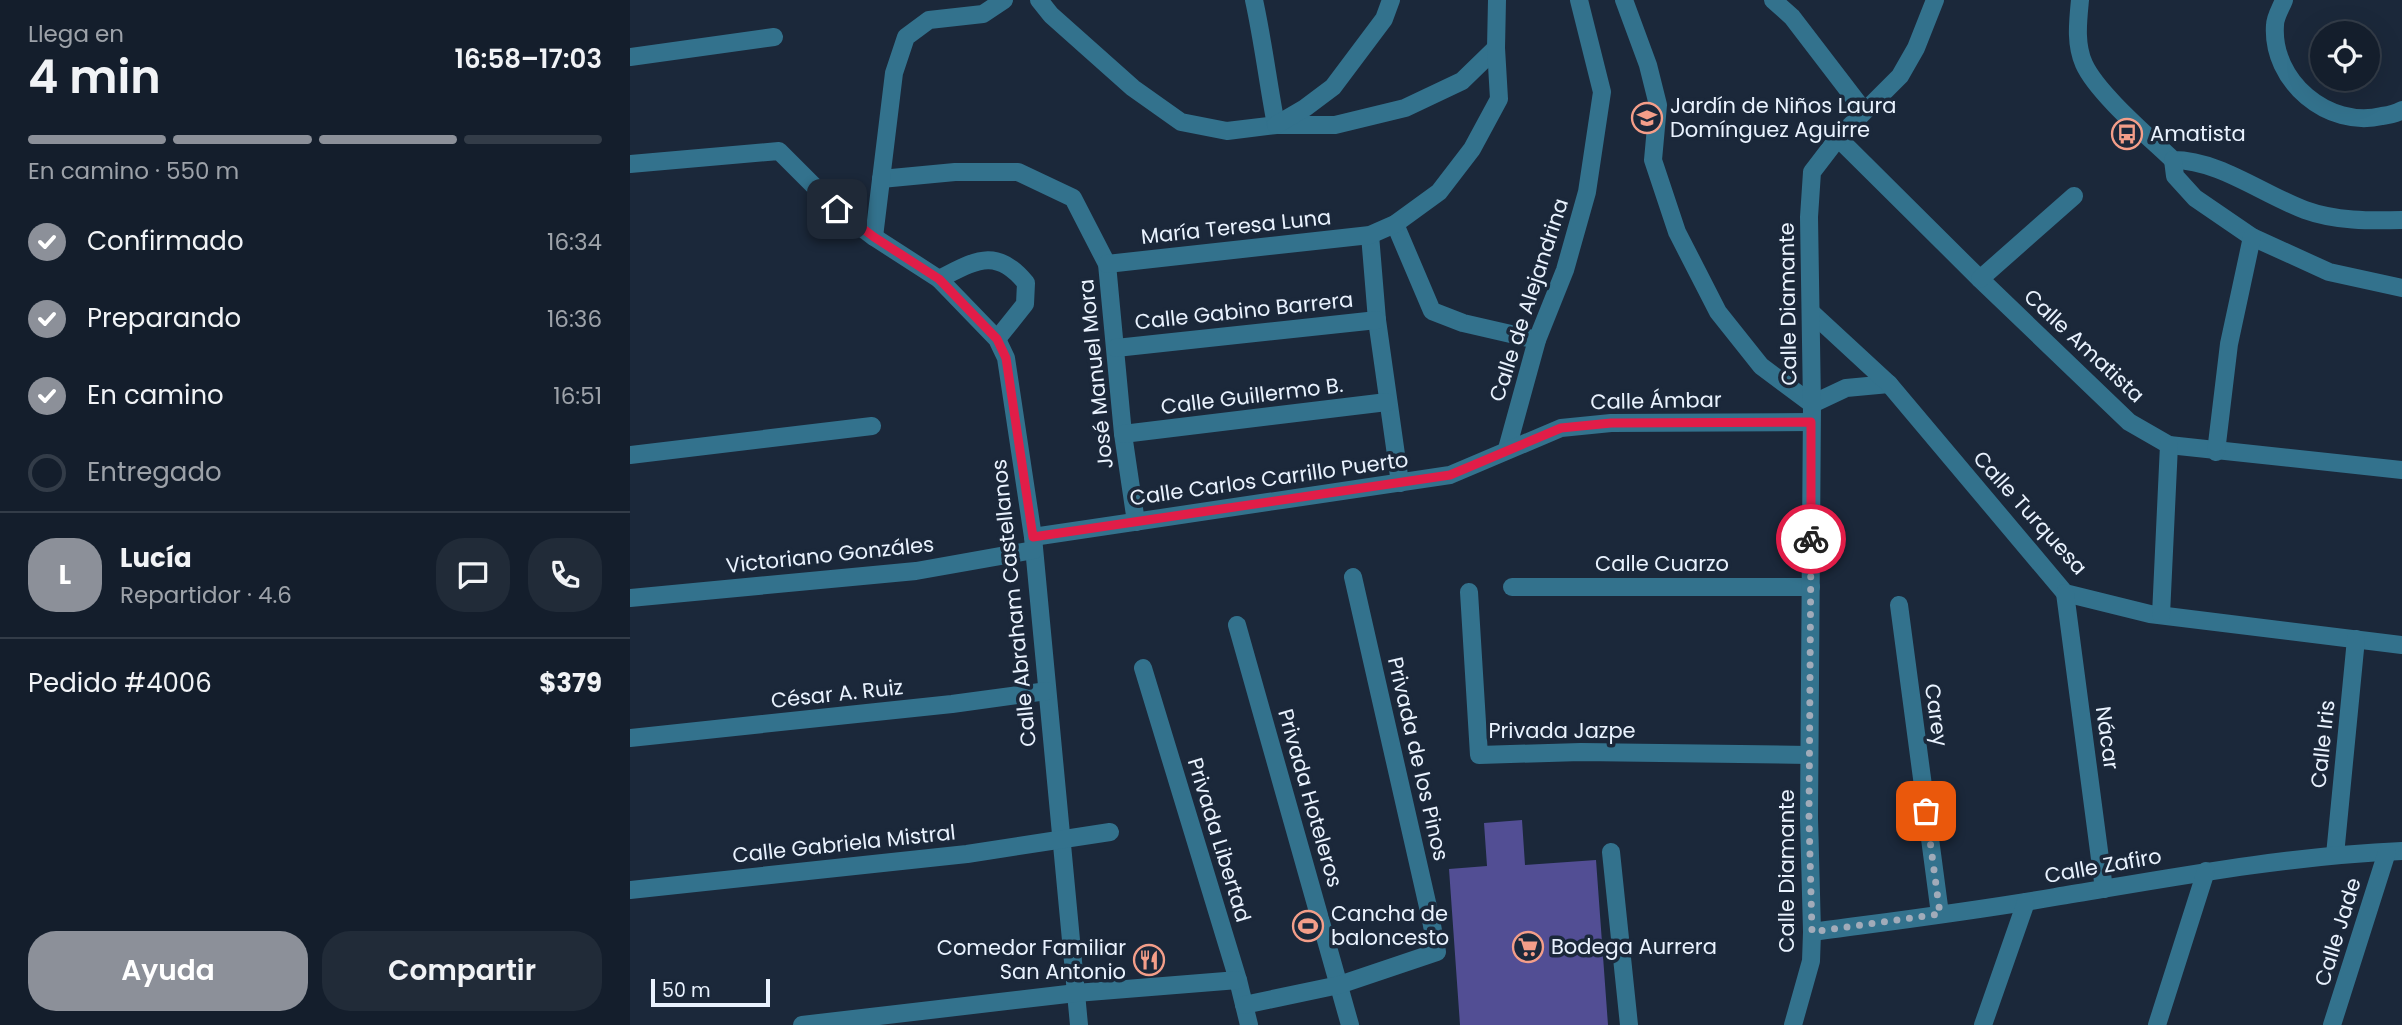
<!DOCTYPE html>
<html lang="es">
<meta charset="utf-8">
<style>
body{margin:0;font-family:Poppins,sans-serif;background:#212b38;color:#f1f3f6;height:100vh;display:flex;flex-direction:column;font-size:26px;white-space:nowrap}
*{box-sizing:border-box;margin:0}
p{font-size:23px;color:#9da2a9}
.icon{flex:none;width:38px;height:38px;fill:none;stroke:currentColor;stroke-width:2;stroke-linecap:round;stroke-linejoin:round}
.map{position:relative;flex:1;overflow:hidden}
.sheet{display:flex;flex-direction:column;background:#141e2c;width:630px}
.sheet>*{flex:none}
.buttons{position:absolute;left:1680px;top:21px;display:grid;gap:14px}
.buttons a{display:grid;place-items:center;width:70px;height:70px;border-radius:50%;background:#141e2c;box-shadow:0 7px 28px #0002,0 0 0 2px #333c48;font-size:35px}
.scale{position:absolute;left:21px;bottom:18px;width:119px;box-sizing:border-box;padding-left:7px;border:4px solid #e9f2fe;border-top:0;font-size:19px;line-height:24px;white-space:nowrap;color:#e9f2fe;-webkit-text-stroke:5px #1b283a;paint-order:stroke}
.pin{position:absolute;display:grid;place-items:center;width:60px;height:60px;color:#fff;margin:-30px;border-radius:14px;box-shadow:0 4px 10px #0006}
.courier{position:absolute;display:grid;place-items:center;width:70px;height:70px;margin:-35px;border:5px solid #e11d48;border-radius:50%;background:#fff;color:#222;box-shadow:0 2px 9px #0007}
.headline em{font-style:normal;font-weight:600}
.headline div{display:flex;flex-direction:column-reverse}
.headline{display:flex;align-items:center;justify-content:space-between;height:119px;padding:0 28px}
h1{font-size:46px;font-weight:600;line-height:52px}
.bar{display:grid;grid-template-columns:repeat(4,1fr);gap:10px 7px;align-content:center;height:84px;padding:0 28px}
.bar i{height:9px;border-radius:5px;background:#333c48}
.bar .current{background:#8c9099}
.bar p{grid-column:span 4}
.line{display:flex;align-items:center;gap:18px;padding:0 28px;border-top:2px solid #333c48}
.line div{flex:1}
.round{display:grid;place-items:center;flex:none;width:74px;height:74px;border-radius:28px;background:#212b38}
ol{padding:0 28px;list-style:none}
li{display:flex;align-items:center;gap:21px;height:77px}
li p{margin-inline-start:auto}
li .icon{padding:7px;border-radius:50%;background:#8c9099;color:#fff;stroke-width:4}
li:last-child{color:#9da2a9}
li i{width:38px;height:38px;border:4px solid #333c48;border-radius:50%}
.action{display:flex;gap:14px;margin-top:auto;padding:14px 28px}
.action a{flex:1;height:80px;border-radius:28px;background:#8c9099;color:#fff;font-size:28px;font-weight:600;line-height:80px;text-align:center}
.action a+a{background:#212b38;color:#f1f3f6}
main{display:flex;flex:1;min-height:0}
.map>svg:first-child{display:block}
.building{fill:#524e94}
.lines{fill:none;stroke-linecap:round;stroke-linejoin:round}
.minor{stroke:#33728d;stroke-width:18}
.done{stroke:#a1abb9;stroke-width:7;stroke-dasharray:0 12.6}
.route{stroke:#e11d48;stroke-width:9}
.labels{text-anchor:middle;stroke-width:7;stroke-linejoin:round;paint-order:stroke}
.poi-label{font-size:21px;fill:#e9f2fe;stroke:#1b283a;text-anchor:start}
.street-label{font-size:21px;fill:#e9f2fe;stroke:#1b283a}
</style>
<main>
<section class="sheet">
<div class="headline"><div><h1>4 min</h1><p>Llega en</p></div><em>16:58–17:03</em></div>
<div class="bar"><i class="current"></i><i class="current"></i><i class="current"></i><i></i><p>En camino · 550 m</p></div>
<ol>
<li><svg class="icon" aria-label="check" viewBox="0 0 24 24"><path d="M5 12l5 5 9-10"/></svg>Confirmado<p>16:34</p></li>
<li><svg class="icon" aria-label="check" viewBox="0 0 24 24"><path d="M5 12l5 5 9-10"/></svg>Preparando<p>16:36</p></li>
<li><svg class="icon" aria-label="check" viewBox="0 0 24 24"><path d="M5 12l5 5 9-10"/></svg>En camino<p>16:51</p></li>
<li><i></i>Entregado</li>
</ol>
<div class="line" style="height:126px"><b class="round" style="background:#8c9099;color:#fff">L</b><div><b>Lucía</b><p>Repartidor · 4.6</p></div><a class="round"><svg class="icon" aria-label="chat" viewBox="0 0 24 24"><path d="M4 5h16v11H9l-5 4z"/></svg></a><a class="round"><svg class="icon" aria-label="phone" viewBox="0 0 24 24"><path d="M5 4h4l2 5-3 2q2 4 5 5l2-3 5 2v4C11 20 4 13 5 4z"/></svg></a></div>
<div class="line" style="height:91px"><div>Pedido #4006</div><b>$379</b></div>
<div class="action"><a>Ayuda</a><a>Compartir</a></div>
</section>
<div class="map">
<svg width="1772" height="1025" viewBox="0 0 1772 1025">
<rect width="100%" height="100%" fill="#1b283a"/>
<polygon class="building" points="892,820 895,865 966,860 978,1025 830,1025 819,869 857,866 854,823"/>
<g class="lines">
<g class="minor">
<polyline points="409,0 421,15 503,88 551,122 597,131 646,125 705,125 775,108 832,81 866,48"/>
<path d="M624 0C633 41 638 83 646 125"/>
<polyline points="994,0 1018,65 1028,105 1023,160 1047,232 1088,312 1131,366 1182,404 1216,388 1259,384"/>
<polyline points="1143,0 1162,17 1234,111"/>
<path d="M1450 0C1448 21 1445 44 1454 64 1467 93 1519 137 1543 160 1589 160 1632 194 1675 210 1705 221 1740 221 1772 220"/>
<path d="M1654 0C1651 8 1645 17 1645 25 1641 81 1698 129 1752 116 1759 115 1766 114 1772 110"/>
<polyline points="0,57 144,37"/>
<polyline points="646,125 675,108 703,87 754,19 761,0"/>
<polyline points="1208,138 1350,279 1499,422 1539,445 1772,470"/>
<polyline points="1543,160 1545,176 1565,198 1622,237 1699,272 1772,288"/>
<polyline points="0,164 149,151 207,209 244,237 309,279 367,339 376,358 403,537 449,1025"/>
<polyline points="251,179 325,172 388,172 443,198 477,264 493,434 506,522"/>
<polyline points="765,224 802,311 833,323 907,340"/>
<polyline points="740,235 747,320 770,483"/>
<polyline points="244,237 264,73 276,37 299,20 353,14 374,0"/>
<polyline points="477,264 740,235 765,224 809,192 842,149 869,99 866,48 867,0"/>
<path d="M309 279C345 261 366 246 396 283L395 304 367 339"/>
<polyline points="1350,279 1444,196"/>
<polyline points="1181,312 1259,384 1435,593 1520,614 1772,645"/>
<polyline points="486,348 747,320"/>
<polyline points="493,434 757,402"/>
<polyline points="877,449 907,340 935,270 957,192 972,92 949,0"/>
<polyline points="1586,452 1599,344 1622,237"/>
<polyline points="0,455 242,426"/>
<polyline points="403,537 820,475 931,428 981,423 1181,422"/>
<polyline points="882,587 1181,587"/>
<polyline points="839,592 849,755 951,752 1179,755"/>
<polyline points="1435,593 1474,889"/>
<polyline points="0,598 286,571 404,550"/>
<polyline points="1269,605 1310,914"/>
<polyline points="1531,615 1539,445"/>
<polyline points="607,625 720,1025"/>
<polyline points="513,668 608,980 619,1025"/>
<polyline points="0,738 322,704 417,691"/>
<polyline points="981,852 999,1025"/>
<polyline points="1705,855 1726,639"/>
<polyline points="0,890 337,854 480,832"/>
<path d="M1182 932C1263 921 1344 911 1425 897 1540 878 1655 856 1772 851"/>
<polyline points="614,1005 709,985 807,952 801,920 723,577"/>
<polyline points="172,1025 446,993 608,980"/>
<polyline points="1163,1025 1181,961 1182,932 1179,818 1182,404 1179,217 1182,172 1208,138 1270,76 1286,48 1305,0"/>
<polyline points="1353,1025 1396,902"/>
<polyline points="1527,1025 1576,871"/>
<polyline points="1702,1025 1757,852"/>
</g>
</g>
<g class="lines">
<polyline class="done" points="1181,539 1179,818 1182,932 1310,914 1296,811"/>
<polyline class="route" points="207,209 244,237 309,279 367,339 376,358 403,537 820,475 931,428 981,423 1181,422 1181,539"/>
</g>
<defs>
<g id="school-ring" transform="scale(1.575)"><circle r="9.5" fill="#1b283a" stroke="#f49e89" stroke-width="1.5"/><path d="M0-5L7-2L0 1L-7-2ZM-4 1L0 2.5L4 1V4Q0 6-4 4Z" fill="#f49e89"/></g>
<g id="bus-ring" transform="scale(1.575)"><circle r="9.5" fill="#1b283a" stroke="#f49e89" stroke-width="1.5"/><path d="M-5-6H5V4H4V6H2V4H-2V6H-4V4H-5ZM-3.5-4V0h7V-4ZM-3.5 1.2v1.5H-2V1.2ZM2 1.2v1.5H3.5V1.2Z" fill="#f49e89"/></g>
<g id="stadium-ring" transform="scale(1.575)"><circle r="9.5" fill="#1b283a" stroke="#f49e89" stroke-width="1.5"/><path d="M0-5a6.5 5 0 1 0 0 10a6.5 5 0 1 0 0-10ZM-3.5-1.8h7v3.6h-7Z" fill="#f49e89"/></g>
<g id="supermarket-ring" transform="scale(1.575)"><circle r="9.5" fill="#1b283a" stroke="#f49e89" stroke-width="1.5"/><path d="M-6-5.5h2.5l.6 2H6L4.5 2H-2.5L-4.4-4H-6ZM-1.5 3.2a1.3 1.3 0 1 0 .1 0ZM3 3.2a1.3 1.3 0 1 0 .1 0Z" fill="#f49e89"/></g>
<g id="restaurant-ring" transform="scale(1.575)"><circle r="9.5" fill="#1b283a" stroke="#f49e89" stroke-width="1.5"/><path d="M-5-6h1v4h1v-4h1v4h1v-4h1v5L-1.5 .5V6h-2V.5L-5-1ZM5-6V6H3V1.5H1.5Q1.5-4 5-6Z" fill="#f49e89"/></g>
</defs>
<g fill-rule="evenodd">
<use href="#school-ring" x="1017" y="118"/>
<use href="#bus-ring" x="1497" y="134"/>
<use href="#stadium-ring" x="678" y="926"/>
<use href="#supermarket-ring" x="898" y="947"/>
<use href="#restaurant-ring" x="519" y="960"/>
</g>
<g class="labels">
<g class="poi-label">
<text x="1040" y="113">Jardín de Niños Laura<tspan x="1040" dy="24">Domínguez Aguirre</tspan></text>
<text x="1520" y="141">Amatista</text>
<text x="701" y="921">Cancha de<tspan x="701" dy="24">baloncesto</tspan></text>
<text x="921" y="954">Bodega Aurrera</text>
<text x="496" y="955" text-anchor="end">Comedor Familiar<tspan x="496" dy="24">San Antonio</tspan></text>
</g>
<g class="street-label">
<text transform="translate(606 227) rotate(-6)" y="7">María Teresa Luna</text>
<text transform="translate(899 300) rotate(-72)" y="7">Calle de Alejandrina</text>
<text transform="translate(1158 304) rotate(-91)" y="7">Calle Diamante</text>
<text transform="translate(614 311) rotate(-6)" y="7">Calle Gabino Barrera</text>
<text transform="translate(1454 346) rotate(43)" y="7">Calle Amatista</text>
<text transform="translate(466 374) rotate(-96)" y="7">José Manuel Mora</text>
<text transform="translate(622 396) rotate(-7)" y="7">Calle Guillermo B.</text>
<text transform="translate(1026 401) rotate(-1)" y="7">Calle Ámbar</text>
<text transform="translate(639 479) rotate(-8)" y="7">Calle Carlos Carrillo Puerto</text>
<text transform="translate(1400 513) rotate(48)" y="7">Calle Turquesa</text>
<text transform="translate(200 555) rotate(-6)" y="7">Victoriano Gonzáles</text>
<text x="1032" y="571">Calle Cuarzo</text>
<text transform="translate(384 603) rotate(-96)" y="7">Calle Abraham Castellanos</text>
<text transform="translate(207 694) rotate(-6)" y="7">César A. Ruiz</text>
<text transform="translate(1306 715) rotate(82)" y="7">Carey</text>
<text x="932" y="738">Privada Jazpe</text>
<text transform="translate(1477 738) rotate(82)" y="7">Nácar</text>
<text transform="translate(1693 744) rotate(-84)" y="7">Calle Iris</text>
<text transform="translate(788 759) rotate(77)" y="7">Privada de los Pinos</text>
<text transform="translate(680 798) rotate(74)" y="7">Privada Hoteleros</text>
<text transform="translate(589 840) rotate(73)" y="7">Privada Libertad</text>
<text transform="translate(214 844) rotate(-6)" y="7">Calle Gabriela Mistral</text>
<text transform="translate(1473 866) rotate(-10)" y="7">Calle Zafiro</text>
<text transform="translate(1157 871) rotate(-90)" y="7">Calle Diamante</text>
<text transform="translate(1708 932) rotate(-73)" y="7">Calle Jade</text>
</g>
</g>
</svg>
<div class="buttons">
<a><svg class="icon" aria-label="locate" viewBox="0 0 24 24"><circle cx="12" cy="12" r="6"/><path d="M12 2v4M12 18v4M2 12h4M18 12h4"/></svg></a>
</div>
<div class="scale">50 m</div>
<div class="pin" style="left:1296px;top:811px;background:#ea580c"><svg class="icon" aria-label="bag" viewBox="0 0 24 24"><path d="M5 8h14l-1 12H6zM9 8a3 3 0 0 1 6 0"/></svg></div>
<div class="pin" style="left:207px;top:209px;background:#1f2937"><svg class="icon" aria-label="home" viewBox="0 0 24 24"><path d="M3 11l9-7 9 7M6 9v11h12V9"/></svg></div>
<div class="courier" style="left:1181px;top:539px"><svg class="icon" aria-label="bike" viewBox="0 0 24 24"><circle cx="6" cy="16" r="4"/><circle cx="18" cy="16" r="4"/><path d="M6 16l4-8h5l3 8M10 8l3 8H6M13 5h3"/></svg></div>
</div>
</main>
